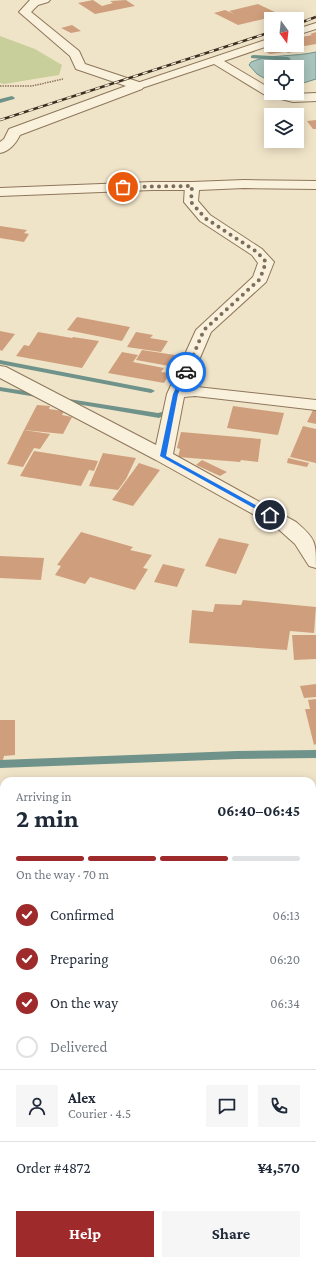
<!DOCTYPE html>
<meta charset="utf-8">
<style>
body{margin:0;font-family:"Crimson Pro",serif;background:#f6f6f7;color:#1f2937;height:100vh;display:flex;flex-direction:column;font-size:15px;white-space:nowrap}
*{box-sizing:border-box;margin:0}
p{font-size:13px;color:#747a83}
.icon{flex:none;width:22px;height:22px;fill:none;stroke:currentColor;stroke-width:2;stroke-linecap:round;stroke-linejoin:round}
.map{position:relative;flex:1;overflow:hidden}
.panel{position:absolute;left:0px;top:777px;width:316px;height:488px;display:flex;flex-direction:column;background:#fff;border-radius:12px 12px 0 0;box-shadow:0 2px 10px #0003}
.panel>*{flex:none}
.needle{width:26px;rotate:165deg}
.tools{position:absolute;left:264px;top:12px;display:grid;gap:8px}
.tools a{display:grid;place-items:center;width:40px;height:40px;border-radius:0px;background:#fff;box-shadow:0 2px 10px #0003;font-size:20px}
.pin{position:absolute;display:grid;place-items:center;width:34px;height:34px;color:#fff;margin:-17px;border:2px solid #fff;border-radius:50%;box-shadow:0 1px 4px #0007}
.courier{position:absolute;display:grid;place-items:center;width:40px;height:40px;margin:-20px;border:3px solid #1a73e8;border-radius:50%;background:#fff;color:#222;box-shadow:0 1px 5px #0007}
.head em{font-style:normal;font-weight:700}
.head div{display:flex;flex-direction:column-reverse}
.head{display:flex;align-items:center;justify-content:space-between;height:68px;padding:0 16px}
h1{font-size:26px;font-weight:700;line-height:30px}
.bar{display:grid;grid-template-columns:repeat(4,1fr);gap:6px 4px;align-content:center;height:48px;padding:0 16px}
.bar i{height:5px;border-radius:3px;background:#e0e1e3}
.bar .selected{background:#9e2a2b}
.bar p{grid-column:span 4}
.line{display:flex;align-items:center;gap:10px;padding:0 16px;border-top:1px solid #e0e1e3}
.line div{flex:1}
.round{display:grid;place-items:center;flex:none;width:42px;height:42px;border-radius:0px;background:#f6f6f7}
ol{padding:0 16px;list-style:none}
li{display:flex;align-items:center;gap:12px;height:44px}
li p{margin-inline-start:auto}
li .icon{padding:4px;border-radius:50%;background:#9e2a2b;color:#fff;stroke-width:4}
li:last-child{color:#747a83}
li i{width:22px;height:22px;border:2px solid #e0e1e3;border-radius:50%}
.action{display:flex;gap:8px;margin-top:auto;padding:8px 16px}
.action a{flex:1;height:46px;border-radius:0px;background:#9e2a2b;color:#fff;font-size:16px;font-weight:700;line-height:46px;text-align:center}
.action a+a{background:#f6f6f7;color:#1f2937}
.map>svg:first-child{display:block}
.farmland{fill:#e6deb5}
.green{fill:#c9cf9b}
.water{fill:#a9c4bc;stroke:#6f938a}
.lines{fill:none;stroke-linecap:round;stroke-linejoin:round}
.stream{fill:#6f938a;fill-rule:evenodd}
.building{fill:#cf9f7d}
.service-casing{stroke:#8d765c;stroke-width:2}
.minor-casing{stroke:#8d765c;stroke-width:2}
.tertiary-casing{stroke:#8d765c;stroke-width:2}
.path-far1{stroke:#8d765c;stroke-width:1.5;stroke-dasharray:1.5 1;stroke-linecap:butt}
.path{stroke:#8d765c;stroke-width:3.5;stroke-dasharray:4 2.5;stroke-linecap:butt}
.service{fill:#faf1dc;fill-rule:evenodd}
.minor{fill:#faf1dc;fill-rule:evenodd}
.tertiary{fill:#faf1dc;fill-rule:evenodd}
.rail-casing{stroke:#3d2e20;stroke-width:2.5}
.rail{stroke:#f7eed8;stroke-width:1.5;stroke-dasharray:5;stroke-linecap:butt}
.route{fill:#1a73e8}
.done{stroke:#7c6e5b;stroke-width:4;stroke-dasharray:0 7.2}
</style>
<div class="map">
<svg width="316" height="1265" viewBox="0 0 316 1265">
<rect width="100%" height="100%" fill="#f0e4c8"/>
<g class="farmland">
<polygon points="0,816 4,816 4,1070 0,1071"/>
<polygon points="312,824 316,825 316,1061 312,1061"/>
<polygon points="312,1084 316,1084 316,1265 0,1265 0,1096 4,1096 4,1261 312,1261"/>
</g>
<polygon class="green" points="0,36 35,49 62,65 59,75 4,84 0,83"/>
<path class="water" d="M316 52V79L297 85V67H271V82L257 74 249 65 251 62C269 54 295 57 316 52Z"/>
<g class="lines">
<g class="stream">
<polygon points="253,55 288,57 291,59 288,61 251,58 251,56"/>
<polygon points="12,96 15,98 14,99 0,103 0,99"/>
<polygon points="0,360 151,389 155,391 151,393 0,364"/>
<polygon points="0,387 43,394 47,396 43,398 0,391"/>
<polygon points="56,397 158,413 162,412 166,414 159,418 59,401 56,401"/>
<polygon points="316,750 316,758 237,759 0,768 0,760 237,751"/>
</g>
</g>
<g class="building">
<polygon points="93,0 102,6 113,3 110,1 126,0 135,6 95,14 78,3"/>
<polygon points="258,4 281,15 238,25 214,13 225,10 234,14 229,11"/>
<polygon points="72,25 81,31 71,33 61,28"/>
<polygon points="316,32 316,44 305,46 297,42 297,38 312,35 310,34"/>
<polygon points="295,45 305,49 288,53 280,49"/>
<polygon points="270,48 276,52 282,50 285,52 270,54 266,52 269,51 266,49"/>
<polygon points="316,120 316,129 313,129 307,121"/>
<polygon points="0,226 27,230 24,233 29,234 24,242 0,238"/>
<polygon points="77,317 130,327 122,341 67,330"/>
<polygon points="0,331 15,334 2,351 0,350"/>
<polygon points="38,332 72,338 73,337 99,341 82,368 16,356 24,345 29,346"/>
<polygon points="136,332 153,335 150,338 168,341 161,352 127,347"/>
<polygon points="142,350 175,355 169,366 136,360"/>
<polygon points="122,352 138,355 133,362 164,368 161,372 170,373 164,383 108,373"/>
<polygon points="37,405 50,406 49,409 64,411 62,415 72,417 63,434 24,430"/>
<polygon points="233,406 284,413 278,435 227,428"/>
<polygon points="313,410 316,411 316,424 307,422"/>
<polygon points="303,426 316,429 316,463 290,457"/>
<polygon points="24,430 50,434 40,449 34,448 23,467 7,464"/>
<polygon points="181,432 261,439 258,462 241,460 240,462 178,457 180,449 177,448"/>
<polygon points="34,451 98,461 94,471 89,470 81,486 20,476"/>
<polygon points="103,453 136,458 126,479 118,490 89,486"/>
<polygon points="288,458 309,463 307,467 287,463"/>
<polygon points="202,460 227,472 220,476 196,465"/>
<polygon points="139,463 160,470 133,506 112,500"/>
<polygon points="81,532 133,547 130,550 152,555 143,568 148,569 135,590 90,577 85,584 55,575 61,566 57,565"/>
<polygon points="219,538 249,544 236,574 205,566"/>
<polygon points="0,556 44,558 41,580 0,578"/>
<polygon points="163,564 185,569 177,587 154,582"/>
<polygon points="243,600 316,607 314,633 290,631 287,650 189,643 192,610 213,612 215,604 241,605"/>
<polygon points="292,635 316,635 316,659 294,660"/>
<polygon points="316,684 316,697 304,698 300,686"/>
<polygon points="316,699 316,744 314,745 305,709 310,709 308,700"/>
<polygon points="0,720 15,720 15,755 4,756 3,760 0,760"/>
</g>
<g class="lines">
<g class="service-casing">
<g id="service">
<polygon points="316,23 316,29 297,35 297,29"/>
<polygon points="271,38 271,45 224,61 271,89 271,93 293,94 316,93 316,101 293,102 265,95 214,64 142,88 134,88 132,86 134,84"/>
</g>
</g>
<g class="minor-casing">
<g id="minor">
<path d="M30 0H50L48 2 38 5 31 12 79 51 85 64 142 83 144 86 142 89 20 135C16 143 10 151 0 153V142L4 139 9 129 126 86 76 69 70 56 19 12Z"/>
<path d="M244 180 316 181V189L244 188 199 190 198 201 210 215 262 249 274 262 266 282 211 332 188 386 316 400V410L195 396 184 397 173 454 296 522C316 539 316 542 316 568L309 566 295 544 276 527 156 460 0 378V366L6 367 156 445 167 394 196 330 253 277 258 263 252 255 200 221 184 202 185 186 187 183 192 182Z"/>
<polygon points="4,798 4,818 0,819 0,799"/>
<rect x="312" y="806" width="4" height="20"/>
</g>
</g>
<g class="tertiary-casing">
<polygon id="tertiary" points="152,182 192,182 197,183 199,186 197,189 192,190 152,190 0,196 0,188"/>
</g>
<polyline class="path-far1" points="0,86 32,86 63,79"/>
<g class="path">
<polyline points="312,1072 316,1072"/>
<polyline points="0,1079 4,1079"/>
</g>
<use href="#service" class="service"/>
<use href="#minor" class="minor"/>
<use href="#tertiary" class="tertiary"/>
<g class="rail-casing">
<g id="rail">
<polyline points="297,24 316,17"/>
<polyline points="0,120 271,32"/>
</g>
</g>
<use href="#rail" class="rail"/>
</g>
<polygon class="route" points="184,371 188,372 178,394 166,456 272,514 272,516 268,516 160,456 173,394"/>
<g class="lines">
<polyline class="done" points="123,187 192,186 191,202 205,218 257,252 266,262 260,279 204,330 186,372"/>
</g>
</svg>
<div class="tools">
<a><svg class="needle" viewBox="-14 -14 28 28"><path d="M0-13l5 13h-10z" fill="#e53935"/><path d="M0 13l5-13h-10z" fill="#747a83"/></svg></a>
<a><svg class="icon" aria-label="locate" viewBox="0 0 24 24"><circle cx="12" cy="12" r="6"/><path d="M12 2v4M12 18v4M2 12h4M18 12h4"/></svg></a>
<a><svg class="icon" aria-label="layers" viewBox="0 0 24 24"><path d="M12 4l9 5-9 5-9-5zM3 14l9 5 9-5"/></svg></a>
</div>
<div class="pin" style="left:123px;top:187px;background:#ea580c"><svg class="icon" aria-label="bag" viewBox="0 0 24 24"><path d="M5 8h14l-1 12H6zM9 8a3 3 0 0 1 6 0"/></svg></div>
<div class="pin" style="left:270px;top:515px;background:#1f2937"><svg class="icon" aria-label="home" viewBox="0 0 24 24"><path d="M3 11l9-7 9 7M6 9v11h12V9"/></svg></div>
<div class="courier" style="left:186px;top:372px"><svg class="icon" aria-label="car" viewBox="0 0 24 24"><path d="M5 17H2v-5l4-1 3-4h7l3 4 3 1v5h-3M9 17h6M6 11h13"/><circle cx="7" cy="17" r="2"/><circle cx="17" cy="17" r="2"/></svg></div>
<section class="panel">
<div class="head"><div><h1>2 min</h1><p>Arriving in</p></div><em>06:40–06:45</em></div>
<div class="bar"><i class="selected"></i><i class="selected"></i><i class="selected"></i><i></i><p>On the way · 70 m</p></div>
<ol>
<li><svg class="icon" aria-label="check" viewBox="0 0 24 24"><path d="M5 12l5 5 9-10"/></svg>Confirmed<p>06:13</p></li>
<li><svg class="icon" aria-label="check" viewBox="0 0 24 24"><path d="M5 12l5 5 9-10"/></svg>Preparing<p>06:20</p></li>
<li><svg class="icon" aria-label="check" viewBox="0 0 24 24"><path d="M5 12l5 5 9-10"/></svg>On the way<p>06:34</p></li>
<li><i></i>Delivered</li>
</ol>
<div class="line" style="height:72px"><a class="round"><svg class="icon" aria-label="person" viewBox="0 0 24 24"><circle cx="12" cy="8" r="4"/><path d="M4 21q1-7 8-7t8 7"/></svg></a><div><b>Alex</b><p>Courier · 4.5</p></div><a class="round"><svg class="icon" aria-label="chat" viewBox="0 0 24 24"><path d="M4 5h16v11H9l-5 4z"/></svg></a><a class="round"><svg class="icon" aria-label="phone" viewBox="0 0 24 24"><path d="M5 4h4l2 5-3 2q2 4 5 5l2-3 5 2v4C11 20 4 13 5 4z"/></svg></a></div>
<div class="line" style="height:52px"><div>Order #4872</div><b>¥4,570</b></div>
<div class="action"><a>Help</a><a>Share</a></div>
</section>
</div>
